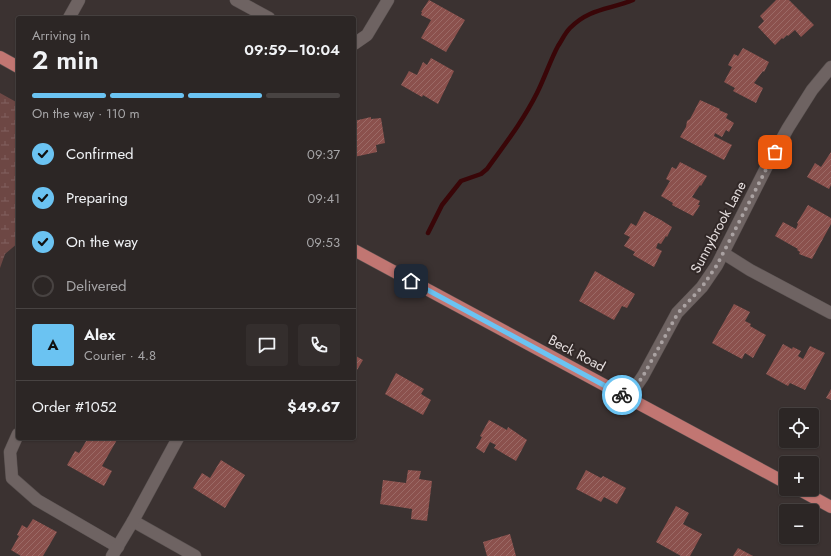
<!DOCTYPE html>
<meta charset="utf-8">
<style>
body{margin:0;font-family:Jost,sans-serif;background:#342e2d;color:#f1f3f6;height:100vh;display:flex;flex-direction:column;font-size:15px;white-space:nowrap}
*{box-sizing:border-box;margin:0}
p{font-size:13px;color:#a6a5a7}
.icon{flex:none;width:22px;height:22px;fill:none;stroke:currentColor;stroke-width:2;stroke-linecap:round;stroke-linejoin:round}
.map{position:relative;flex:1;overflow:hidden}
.side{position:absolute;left:16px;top:16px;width:340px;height:424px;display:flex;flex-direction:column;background:#2c2625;border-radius:4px;box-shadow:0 1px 3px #0004,0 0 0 1px #484342}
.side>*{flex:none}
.controls{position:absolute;left:779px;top:408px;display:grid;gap:8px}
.controls a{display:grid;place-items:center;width:40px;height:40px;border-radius:4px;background:#2c2625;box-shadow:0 1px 3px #0004,0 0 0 1px #484342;font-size:20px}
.pin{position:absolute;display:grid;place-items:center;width:34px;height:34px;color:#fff;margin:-17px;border-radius:8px;box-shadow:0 2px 6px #0006}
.courier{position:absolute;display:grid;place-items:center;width:40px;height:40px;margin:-20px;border:3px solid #6bc3f2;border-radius:50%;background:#fff;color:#222;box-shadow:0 1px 5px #0007}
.headline em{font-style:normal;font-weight:600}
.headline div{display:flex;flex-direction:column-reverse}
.headline{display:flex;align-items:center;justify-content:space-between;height:68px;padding:0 16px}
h1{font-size:26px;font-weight:600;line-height:30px}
.bar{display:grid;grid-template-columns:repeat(4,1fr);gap:6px 4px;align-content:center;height:48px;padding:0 16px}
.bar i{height:5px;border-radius:3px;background:#484342}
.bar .selected{background:#6bc3f2}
.bar p{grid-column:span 4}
.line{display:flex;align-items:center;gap:10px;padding:0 16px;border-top:1px solid #484342}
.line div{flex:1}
.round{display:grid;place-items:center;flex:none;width:42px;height:42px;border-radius:4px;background:#342e2d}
ol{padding:0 16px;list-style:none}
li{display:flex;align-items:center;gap:12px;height:44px}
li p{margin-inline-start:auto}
li .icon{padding:4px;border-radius:50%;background:#6bc3f2;color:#111;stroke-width:4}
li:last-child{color:#a6a5a7}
li i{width:22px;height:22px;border:2px solid #484342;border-radius:50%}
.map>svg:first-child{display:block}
.wetland{fill:url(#wetland-marsh)}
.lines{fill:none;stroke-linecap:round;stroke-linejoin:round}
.stream{stroke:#390608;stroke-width:4.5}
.building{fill:url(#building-hatch)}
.minor-casing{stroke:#595150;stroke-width:13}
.major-casing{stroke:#595150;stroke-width:13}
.minor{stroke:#6e6362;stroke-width:12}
.major{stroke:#c17672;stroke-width:12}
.done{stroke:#aaa2a2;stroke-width:4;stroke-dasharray:0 7.2}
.route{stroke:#6bc3f2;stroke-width:5}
.labels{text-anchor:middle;stroke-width:4;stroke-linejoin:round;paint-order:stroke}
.street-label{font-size:14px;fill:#e6dfdf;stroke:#312827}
</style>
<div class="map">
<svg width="831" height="556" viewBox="0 0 831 556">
<defs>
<pattern id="wetland-marsh" width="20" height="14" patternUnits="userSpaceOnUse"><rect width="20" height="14" fill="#6d4744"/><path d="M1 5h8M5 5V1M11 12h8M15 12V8" fill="none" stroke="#82615f"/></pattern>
<pattern id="building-hatch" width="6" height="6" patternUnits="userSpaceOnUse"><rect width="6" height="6" fill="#8b514d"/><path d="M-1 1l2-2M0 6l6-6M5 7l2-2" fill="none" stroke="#9b6a66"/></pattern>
</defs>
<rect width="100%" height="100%" fill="#3b3231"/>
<polygon class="wetland" points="0,93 18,103 18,243 5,254 0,268"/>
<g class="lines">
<path class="stream" d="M428 233 442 205 461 181 481 174 487 169C505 144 523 121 537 93 545 77 550 61 558 46 562 40 565 33 570 28 590 8 609 10 633 0"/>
</g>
<g class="building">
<polygon points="429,0 465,20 446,52 421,38 431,20 421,15 422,12 421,12"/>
<polygon points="776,0 789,0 814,25 801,37 795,30 788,36 787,35 783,39 782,38 775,45 758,27 764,21 760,16"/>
<polygon points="743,48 769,62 764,72 763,71 754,83 763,88 756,103 733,91 735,88 724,82 732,67 728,65 734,54 738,56"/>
<polygon points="431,58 454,71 438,104 423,95 422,97 401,85 409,71 417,75 423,62 427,65"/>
<polygon points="700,100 720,109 719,110 728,114 726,118 734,123 729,132 726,130 722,137 715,133 714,136 732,145 724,160 680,137 686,127 687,121 690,119"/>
<polygon points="371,117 371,119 381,118 385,143 376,145 377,152 354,157 354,121"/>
<polygon points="831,152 831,185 829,189 807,177 815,163 821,167"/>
<polygon points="680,162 707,176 701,186 700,185 692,197 700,201 698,205 700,205 693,216 672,205 673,203 661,196 670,181 666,179 672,167 676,169"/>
<polygon points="808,205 831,218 831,224 812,259 799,254 800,252 797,250 798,249 775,236 783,222 796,229 798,224 797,223"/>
<polygon points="644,211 661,220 672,227 667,237 666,236 661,244 658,243 656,248 662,251 654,267 633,255 635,252 624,246 630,237 624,234 631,223 636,226"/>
<polygon points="595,271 635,294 627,308 622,306 614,320 579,301"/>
<polygon points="734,304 750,312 745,321 751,324 750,326 766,335 753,358 745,353 742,359 712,343"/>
<polygon points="783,344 792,349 793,347 801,351 798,356 803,359 810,346 825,353 805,390 790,383 788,386 766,374"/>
<polygon points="354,355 363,360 354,375"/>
<polygon points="396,373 424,389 421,394 431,400 423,415 385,394"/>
<polygon points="831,389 831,400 826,398"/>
<polygon points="489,420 507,430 508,427 527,440 516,461 494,448 496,445 490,442 484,453 476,448 482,437 480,436"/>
<polygon points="88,438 118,438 102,466 112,471 104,486 67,465 75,451 79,453"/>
<polygon points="221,460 245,475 225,508 193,488 202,473 210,478"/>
<polygon points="408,470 421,471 419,479 432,481 427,521 411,519 412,509 380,504 383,480 406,483"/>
<polygon points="586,470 601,478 603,476 626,488 617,504 604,497 601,502 576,489"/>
<polygon points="676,506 689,513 683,524 702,534 690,556 681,556 656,542"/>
<polygon points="33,519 57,532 43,556 21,556 11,550 19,536 17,535 22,525 27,528"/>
<polygon points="510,534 516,556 487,556 483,542"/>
<polygon points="738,548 753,556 733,556"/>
</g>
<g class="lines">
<g class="minor-casing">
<g id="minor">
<polyline points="236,0 269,18"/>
<polyline points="69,18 79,0"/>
<polyline points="354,44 367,35 388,0"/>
<polyline points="723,253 750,270 831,313"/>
<polyline points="628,398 643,376 677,313 702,287 717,265 768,164 788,128 812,90 831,67"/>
<polyline points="18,434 10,452 12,478 37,500 118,547"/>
<polyline points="133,521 195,556"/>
<polyline points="112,556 133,521 178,438"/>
</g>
</g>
<g class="major-casing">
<g id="major">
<polyline points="0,57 18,67"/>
<polyline points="354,250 786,483"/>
<polyline points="798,489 831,507"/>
</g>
</g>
<use href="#minor" class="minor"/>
<use href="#major" class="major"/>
</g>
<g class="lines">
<polyline class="done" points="622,395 628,398 643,376 678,313 702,287 717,265 775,152"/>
<polyline class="route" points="411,281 622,395"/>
</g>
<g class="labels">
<g class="street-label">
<text transform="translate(718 227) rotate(-62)" y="5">Sunnybrook Lane</text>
<text transform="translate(577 353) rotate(28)" y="5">Beck Road</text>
</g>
</g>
</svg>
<div class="controls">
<a><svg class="icon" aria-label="locate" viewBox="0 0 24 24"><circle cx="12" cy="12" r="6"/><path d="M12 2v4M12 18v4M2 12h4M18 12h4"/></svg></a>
<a>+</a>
<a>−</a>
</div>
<div class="pin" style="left:775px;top:152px;background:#ea580c"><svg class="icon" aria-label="bag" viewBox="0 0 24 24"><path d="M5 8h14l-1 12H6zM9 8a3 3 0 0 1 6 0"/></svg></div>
<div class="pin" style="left:411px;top:281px;background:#1f2937"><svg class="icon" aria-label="home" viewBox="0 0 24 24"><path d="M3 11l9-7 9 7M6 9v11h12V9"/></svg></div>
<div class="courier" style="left:622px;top:395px"><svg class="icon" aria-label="bike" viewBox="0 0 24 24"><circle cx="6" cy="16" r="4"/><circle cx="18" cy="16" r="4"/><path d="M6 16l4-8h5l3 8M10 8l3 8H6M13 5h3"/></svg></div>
<section class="side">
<div class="headline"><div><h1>2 min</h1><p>Arriving in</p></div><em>09:59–10:04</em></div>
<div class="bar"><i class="selected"></i><i class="selected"></i><i class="selected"></i><i></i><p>On the way · 110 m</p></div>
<ol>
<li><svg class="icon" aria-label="check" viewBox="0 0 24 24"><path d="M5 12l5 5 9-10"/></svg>Confirmed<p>09:37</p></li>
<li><svg class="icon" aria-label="check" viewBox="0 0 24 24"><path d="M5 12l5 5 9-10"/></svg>Preparing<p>09:41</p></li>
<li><svg class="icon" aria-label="check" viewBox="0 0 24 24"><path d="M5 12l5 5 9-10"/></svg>On the way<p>09:53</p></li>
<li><i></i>Delivered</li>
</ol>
<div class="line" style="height:72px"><b class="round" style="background:#6bc3f2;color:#111">A</b><div><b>Alex</b><p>Courier · 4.8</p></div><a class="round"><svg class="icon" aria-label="chat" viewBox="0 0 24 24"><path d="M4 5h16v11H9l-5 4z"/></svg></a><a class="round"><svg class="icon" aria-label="phone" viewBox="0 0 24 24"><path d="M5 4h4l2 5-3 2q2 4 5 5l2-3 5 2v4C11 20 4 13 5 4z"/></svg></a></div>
<div class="line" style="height:52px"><div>Order #1052</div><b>$49.67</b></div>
</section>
</div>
